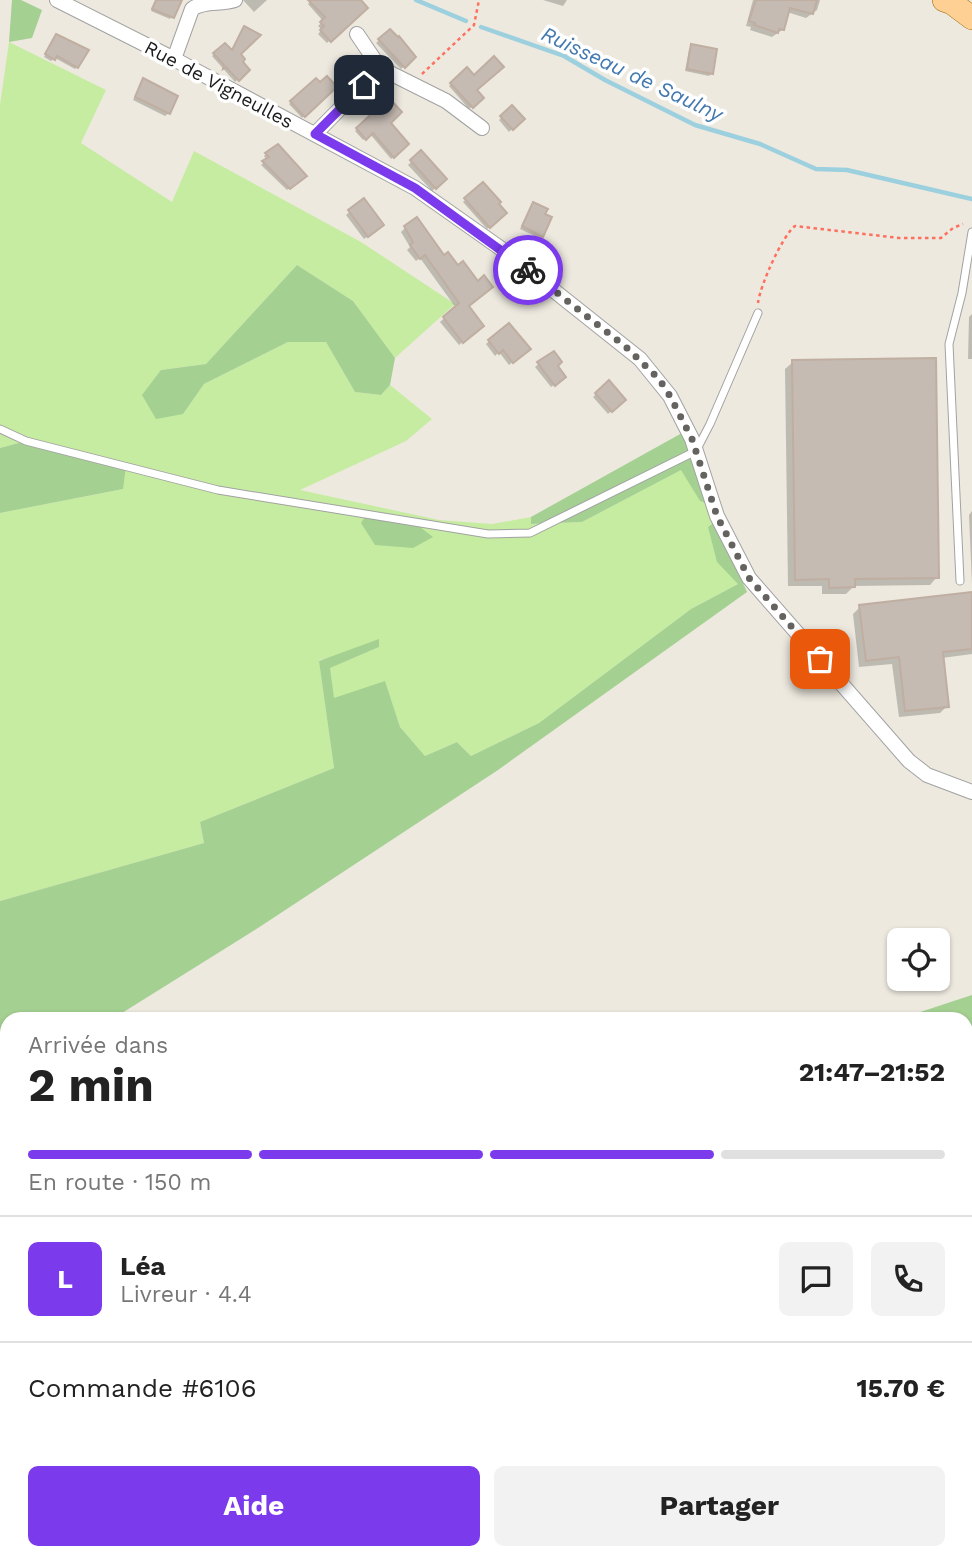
<!DOCTYPE html>
<html lang="fr">
<meta charset="utf-8">
<style>
body{margin:0;font-family:"Work Sans",sans-serif;background:#f2f2f2;color:#222;height:100vh;display:flex;flex-direction:column;font-size:26px;white-space:nowrap}
*{box-sizing:border-box;margin:0}
p{font-size:23px;color:#767676}
.icon{flex:none;width:38px;height:38px;fill:none;stroke:currentColor;stroke-width:2;stroke-linecap:round;stroke-linejoin:round}
.map{position:relative;flex:1;overflow:hidden}
.side{position:absolute;left:0px;top:1012px;width:973px;height:548px;display:flex;flex-direction:column;background:#fff;border-radius:21px 21px 0 0;box-shadow:0 2px 5px #0004}
.side>*{flex:none}
.buttons{position:absolute;left:887px;top:928px;display:grid;gap:14px}
.buttons a{display:grid;place-items:center;width:63px;height:63px;border-radius:10px;background:#fff;box-shadow:0 2px 5px #0004;font-size:35px}
.pin{position:absolute;display:grid;place-items:center;width:60px;height:60px;color:#fff;margin:-30px;border-radius:14px;box-shadow:0 4px 10px #0006}
.courier{position:absolute;display:grid;place-items:center;width:70px;height:70px;margin:-35px;border:5px solid #7c3aed;border-radius:50%;background:#fff;color:#222;box-shadow:0 2px 9px #0007}
.summary em{font-style:normal;font-weight:700}
.summary div{display:flex;flex-direction:column-reverse}
.summary{display:flex;align-items:center;justify-content:space-between;height:119px;padding:0 28px}
h1{font-size:46px;font-weight:700;line-height:52px}
.bar{display:grid;grid-template-columns:repeat(4,1fr);gap:10px 7px;align-content:center;height:84px;padding:0 28px}
.bar i{height:9px;border-radius:5px;background:#e0e0e0}
.bar .active{background:#7c3aed}
.bar p{grid-column:span 4}
.line{display:flex;align-items:center;gap:18px;padding:0 28px;border-top:2px solid #e0e0e0}
.line div{flex:1}
.round{display:grid;place-items:center;flex:none;width:74px;height:74px;border-radius:10px;background:#f2f2f2}
.action{display:flex;gap:14px;margin-top:auto;padding:14px 28px}
.action a{flex:1;height:80px;border-radius:10px;background:#7c3aed;color:#fff;font-size:28px;font-weight:700;line-height:80px;text-align:center}
.action a+a{background:#f2f2f2;color:#222}
.map>svg:first-child{display:block}
.grass{fill:#c6eca1}
.forest{fill:#a4d091}
.shadow{fill:#0003}
.lines{fill:none;stroke-linecap:round;stroke-linejoin:round}
.stream{stroke:#9cd0de;stroke-width:4.5}
.building{fill:#c5bbb3;stroke:#c0aea1;stroke-width:2}
.service-casing{stroke:#a2a2a2;stroke-width:9}
.minor-casing{stroke:#a2a2a2;stroke-width:16}
.primary-casing{stroke:#926100;stroke-width:24}
.path{stroke:#ff6f5f;stroke-width:2.5;stroke-dasharray:3.5 3.5;stroke-linecap:butt}
.service{stroke:#fff;stroke-width:7}
.minor{stroke:#fff;stroke-width:14}
.primary{stroke:#ffd093;stroke-width:23}
.done{stroke:#646360;stroke-width:7;stroke-dasharray:0 12.6}
.route{stroke:#7c3aed;stroke-width:9}
.labels{text-anchor:middle;stroke-width:7;stroke-linejoin:round;paint-order:stroke}
.street-label{font-size:19px;fill:#1b1b1b;stroke:#fff}
.water-label{font-size:21px;font-style:italic;fill:#4379af;stroke:#fff}
</style>
<div class="map">
<svg width="972" height="1558" viewBox="0 0 972 1558">
<rect width="100%" height="100%" fill="#ede9df"/>
<polygon class="grass" points="9,42 106,90 81,143 172,202 194,151 361,242 455,304 395,358 353,301 297,265 206,364 161,370 183,414 204,384 288,342 326,342 355,392 381,395 390,385 432,419 406,441 300,490 439,520 492,524 531,517 531,524 582,522 682,469 700,501 710,505 738,584 691,609 539,723 471,756 457,742 425,756 400,727 385,682 334,699 329,668 379,647 319,660 334,768 200,822 204,843 0,901 0,513 123,489 26,441 0,448 0,105"/>
<g class="forest">
<polygon points="12,0 21,0 42,10 32,38 9,42"/>
<polygon points="297,265 353,301 395,358 390,385 381,395 355,392 326,342 288,342 204,384 183,414 156,419 142,395 161,370 206,364"/>
<polygon points="682,433 710,505 700,501 681,470 582,522 531,524 531,517"/>
<polygon points="26,441 126,466 123,489 0,513 0,448"/>
<polygon points="367,514 412,521 433,537 413,548 375,545 361,523"/>
<polygon points="715,522 747,592 498,770 261,926 114,1018 7,1018 7,1085 0,1090 0,901 204,843 200,822 334,768 319,661 379,639 379,647 330,668 334,698 385,681 400,727 425,756 457,742 471,756 539,723 691,609 738,584 717,562 708,527"/>
<polygon points="972,995 972,1260 966,1243 966,1018 902,1018"/>
<polygon points="0,1171 7,1181 7,1347 0,1341"/>
</g>
<g class="shadow">
<polygon points="157,0 180,0 170,19 151,11"/>
<polygon points="243,0 267,0 254,12"/>
<polygon points="312,0 358,0 365,8 327,43 318,34 322,30 318,26 323,21 308,4"/>
<polygon points="543,0 567,0 563,6"/>
<polygon points="753,0 820,0 817,10 806,18 787,12 782,30 772,37 750,30 751,27 746,26"/>
<polygon points="244,28 238,54 240,62 248,70 235,82 212,56 225,45 231,52"/>
<polygon points="390,31 414,57 401,69 376,43"/>
<polygon points="54,39 77,67 75,69 55,58 51,61 44,57"/>
<polygon points="692,46 712,73 709,76 685,71 689,49"/>
<polygon points="467,69 475,90 482,98 469,109 449,86"/>
<polygon points="144,80 169,113 165,116 133,100"/>
<polygon points="316,80 320,85 334,87 302,118 289,104"/>
<polygon points="389,100 388,123 407,144 391,159 370,134 363,140 355,131"/>
<polygon points="512,108 522,119 509,132 499,120"/>
<polygon points="421,152 445,179 432,191 408,165"/>
<polygon points="266,154 303,178 287,190 261,165 267,160 264,156"/>
<polygon points="483,184 504,212 487,229 463,202"/>
<polygon points="363,200 379,228 364,239 346,215"/>
<polygon points="531,207 542,236 539,238 520,229"/>
<polygon points="405,228 467,306 478,329 459,345 440,322 456,308 420,258 416,261 407,250 410,247 401,232"/>
<polygon points="972,314 972,359 968,359 969,317"/>
<polygon points="508,325 526,351 509,365 499,352 495,356 486,344"/>
<polygon points="548,356 556,366 561,380 551,387 535,367"/>
<polygon points="793,362 937,577 930,585 854,586 846,594 822,594 822,586 788,586 785,369"/>
<polygon points="608,383 624,400 608,414 593,397"/>
<polygon points="972,511 972,585 969,515"/>
<polygon points="972,594 972,654 942,658 947,706 940,713 899,717 892,664 859,667 853,614 860,607"/>
</g>
<g class="lines">
<g class="stream">
<polyline points="416,0 466,21"/>
<polyline points="481,27 564,56 605,80 695,125 760,144 816,169 847,170 972,199"/>
</g>
</g>
<g class="building">
<polygon points="156,0 182,0 174,18 152,9"/>
<polygon points="308,0 361,0 368,8 331,42 320,30 324,26 320,22 325,17"/>
<polygon points="756,0 817,0 813,14 790,8 784,30 779,29 778,33 754,25 755,23 749,21"/>
<polygon points="244,26 261,35 241,54 245,59 243,62 250,70 239,81 226,67 223,69 224,65 213,53 225,43 232,50"/>
<polygon points="390,29 398,37 399,36 416,57 405,68 378,39"/>
<polygon points="56,34 89,50 78,68 57,56 55,60 45,54"/>
<polygon points="691,44 717,49 713,74 687,69"/>
<polygon points="494,56 504,67 477,90 484,98 473,108 450,83 467,67 474,75"/>
<polygon points="327,76 337,87 305,117 290,101 316,78 320,82"/>
<polygon points="143,78 178,96 170,114 135,97"/>
<polygon points="389,98 402,112 391,123 409,144 394,158 373,133 366,140 356,128"/>
<polygon points="512,105 525,119 513,130 500,116"/>
<polygon points="278,144 307,176 290,189 262,161 269,157 265,153"/>
<polygon points="421,150 447,179 436,189 410,160"/>
<polygon points="483,182 501,202 499,204 507,213 490,228 464,198"/>
<polygon points="364,198 384,225 368,237 348,210"/>
<polygon points="533,202 548,209 545,214 552,217 543,237 522,226"/>
<polygon points="417,217 444,255 448,252 458,265 463,261 478,281 484,275 493,287 469,306 484,326 463,343 443,317 459,303 425,255 420,259 410,245 413,242 404,226"/>
<polygon points="509,323 531,349 513,363 503,350 499,354 488,340"/>
<polygon points="554,351 562,362 558,366 566,377 555,386 537,362"/>
<polygon points="936,358 939,578 855,579 855,587 829,588 829,579 795,580 792,360"/>
<polygon points="609,380 626,400 612,412 595,393"/>
<polygon points="972,592 972,649 943,652 949,707 905,711 899,657 866,661 859,605"/>
</g>
<g class="lines">
<g class="service-casing">
<g id="service">
<polyline points="0,429 26,441 218,490 488,534 530,533 696,451 710,424 758,313"/>
<polyline points="960,581 949,344 962,293 972,232"/>
</g>
</g>
<g class="minor-casing">
<g id="minor">
<polyline points="57,0 174,59 415,188 503,250 640,359 670,396 692,439 717,516 749,578 909,761 927,775 972,792"/>
<polyline points="357,34 380,68 446,101 482,128"/>
<path d="M174 59 192 9C204 0 221 5 235 0"/>
<polyline points="315,134 380,68"/>
<polyline points="966,1301 972,1299"/>
<polyline points="784,1552 785,1558"/>
</g>
</g>
<g class="primary-casing">
<polyline id="primary" points="944,0 952,3 972,18"/>
</g>
<g class="path">
<polyline points="422,74 474,25 479,0"/>
<path d="M758 303C760 286 782 236 795 226L899 238H941L953 228 963 224"/>
<polyline points="0,1358 7,1364"/>
<polyline points="206,1552 209,1558"/>
</g>
<use href="#service" class="service"/>
<use href="#minor" class="minor"/>
<use href="#primary" class="primary"/>
</g>
<g class="lines">
<polyline class="done" points="528,270 626,347 659,379 670,396 692,439 717,516 749,578 820,659"/>
<polyline class="route" points="364,85 315,134 415,188 528,270"/>
</g>
<g class="labels">
<g class="street-label">
<text transform="translate(219 84) rotate(28)" y="7">Rue de Vigneulles</text>
</g>
<g class="water-label">
<text transform="translate(632 74) rotate(25)" y="7">Ruisseau de Saulny</text>
</g>
</g>
</svg>
<div class="buttons">
<a><svg class="icon" aria-label="locate" viewBox="0 0 24 24"><circle cx="12" cy="12" r="6"/><path d="M12 2v4M12 18v4M2 12h4M18 12h4"/></svg></a>
</div>
<div class="pin" style="left:820px;top:659px;background:#ea580c"><svg class="icon" aria-label="bag" viewBox="0 0 24 24"><path d="M5 8h14l-1 12H6zM9 8a3 3 0 0 1 6 0"/></svg></div>
<div class="pin" style="left:364px;top:85px;background:#1f2937"><svg class="icon" aria-label="home" viewBox="0 0 24 24"><path d="M3 11l9-7 9 7M6 9v11h12V9"/></svg></div>
<div class="courier" style="left:528px;top:270px"><svg class="icon" aria-label="bike" viewBox="0 0 24 24"><circle cx="6" cy="16" r="4"/><circle cx="18" cy="16" r="4"/><path d="M6 16l4-8h5l3 8M10 8l3 8H6M13 5h3"/></svg></div>
<section class="side">
<div class="summary"><div><h1>2 min</h1><p>Arrivée dans</p></div><em>21:47–21:52</em></div>
<div class="bar"><i class="active"></i><i class="active"></i><i class="active"></i><i></i><p>En route · 150 m</p></div>
<div class="line" style="height:126px"><b class="round" style="background:#7c3aed;color:#fff">L</b><div><b>Léa</b><p>Livreur · 4.4</p></div><a class="round"><svg class="icon" aria-label="chat" viewBox="0 0 24 24"><path d="M4 5h16v11H9l-5 4z"/></svg></a><a class="round"><svg class="icon" aria-label="phone" viewBox="0 0 24 24"><path d="M5 4h4l2 5-3 2q2 4 5 5l2-3 5 2v4C11 20 4 13 5 4z"/></svg></a></div>
<div class="line" style="height:91px"><div>Commande #6106</div><b>15.70 €</b></div>
<div class="action"><a>Aide</a><a>Partager</a></div>
</section>
</div>
